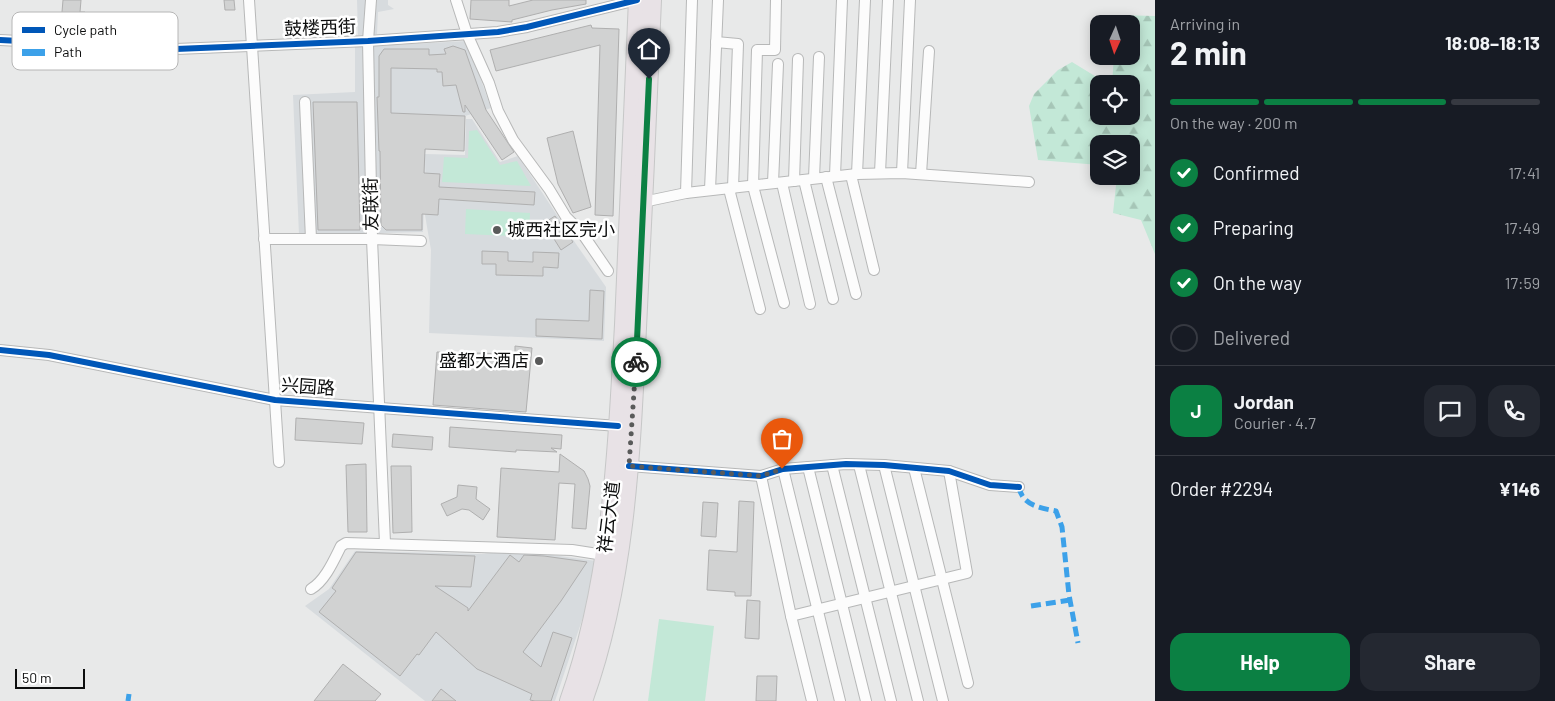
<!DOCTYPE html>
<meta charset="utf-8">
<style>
body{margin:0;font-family:Barlow,"Noto Sans SC",sans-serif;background:#242831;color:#f1f3f6;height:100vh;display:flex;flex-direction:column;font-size:19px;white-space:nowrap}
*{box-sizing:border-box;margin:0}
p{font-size:16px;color:#9ea1a6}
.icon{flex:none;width:28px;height:28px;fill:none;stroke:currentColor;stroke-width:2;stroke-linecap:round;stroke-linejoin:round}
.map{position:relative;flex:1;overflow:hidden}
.panel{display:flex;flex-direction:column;background:#171b24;width:400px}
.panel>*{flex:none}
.needle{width:32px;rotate:183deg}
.buttons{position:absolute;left:1090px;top:15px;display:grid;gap:10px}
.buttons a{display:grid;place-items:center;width:50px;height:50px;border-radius:10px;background:#171b24;box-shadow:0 2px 12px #0003;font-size:25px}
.scale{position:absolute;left:15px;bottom:12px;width:70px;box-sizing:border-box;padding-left:5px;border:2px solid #0c0d0d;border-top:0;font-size:14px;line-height:18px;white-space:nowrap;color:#0c0d0d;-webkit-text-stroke:4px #fff;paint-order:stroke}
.pin{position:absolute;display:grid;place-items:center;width:42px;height:42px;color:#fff;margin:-51px -21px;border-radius:50% 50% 50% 0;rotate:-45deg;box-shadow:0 0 5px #0007}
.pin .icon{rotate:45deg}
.courier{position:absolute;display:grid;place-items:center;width:50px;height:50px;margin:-25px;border:4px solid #0b8043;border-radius:50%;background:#fff;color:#222;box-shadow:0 1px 6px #0007}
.head em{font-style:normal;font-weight:700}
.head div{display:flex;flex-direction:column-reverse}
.head{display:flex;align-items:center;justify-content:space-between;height:85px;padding:0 15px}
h1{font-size:32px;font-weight:700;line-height:38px}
.bar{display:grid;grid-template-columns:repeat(4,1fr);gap:8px 5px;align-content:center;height:60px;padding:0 15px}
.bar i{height:6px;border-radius:4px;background:#363941}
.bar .on{background:#0b8043}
.bar p{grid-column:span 4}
.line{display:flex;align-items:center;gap:12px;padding:0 15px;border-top:1px solid #363941}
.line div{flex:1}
.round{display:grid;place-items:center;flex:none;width:52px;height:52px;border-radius:15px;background:#242831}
ol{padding:0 15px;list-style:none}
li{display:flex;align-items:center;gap:15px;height:55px}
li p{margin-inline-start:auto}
li .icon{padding:5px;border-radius:50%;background:#0b8043;color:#fff;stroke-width:4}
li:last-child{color:#9ea1a6}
li i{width:28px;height:28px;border:2px solid #363941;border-radius:50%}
.action{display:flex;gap:10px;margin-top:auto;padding:10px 15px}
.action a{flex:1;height:58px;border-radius:15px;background:#0b8043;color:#fff;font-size:20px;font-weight:700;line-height:58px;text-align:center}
.action a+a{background:#242831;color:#f1f3f6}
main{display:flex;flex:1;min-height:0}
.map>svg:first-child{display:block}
.built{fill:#d7dbde}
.green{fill:#c3e8d7}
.forest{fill:url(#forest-firs)}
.building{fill:#d1d2d2;stroke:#afafaf}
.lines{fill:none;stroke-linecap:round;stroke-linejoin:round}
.minor-casing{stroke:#b7b8b8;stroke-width:12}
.trunk-casing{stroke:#c6c7c7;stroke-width:20}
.minor{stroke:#fcfcfc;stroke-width:10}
.trunk{stroke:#e8e2e6;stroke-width:18}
.quiet{stroke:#3ca1e9;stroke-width:5;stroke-dasharray:10 5;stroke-linecap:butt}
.cycleway-casing{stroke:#fff;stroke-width:9}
.cycleway{stroke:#0057b8;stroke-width:6}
.done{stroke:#595a5a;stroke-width:5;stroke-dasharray:0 9}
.route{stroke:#0b8043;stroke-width:6}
.poi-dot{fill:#595a5a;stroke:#fff;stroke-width:2}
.labels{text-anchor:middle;stroke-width:5;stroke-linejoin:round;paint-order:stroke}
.street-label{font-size:18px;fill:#0c0d0d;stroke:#fff}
.poi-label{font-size:18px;fill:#0c0d0d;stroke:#fff;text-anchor:start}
.key{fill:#fff;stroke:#b6b6b6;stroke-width:1}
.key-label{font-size:14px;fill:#0c0d0d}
</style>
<main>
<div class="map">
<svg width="1155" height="701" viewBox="0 0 1155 701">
<defs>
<pattern id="forest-firs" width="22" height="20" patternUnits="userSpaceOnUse" patternTransform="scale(1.25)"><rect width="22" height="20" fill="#c3e8d7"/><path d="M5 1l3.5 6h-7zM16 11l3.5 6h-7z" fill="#a6c6b7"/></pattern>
</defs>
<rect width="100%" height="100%" fill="#e8e9e9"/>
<g class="built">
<polygon points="357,0 388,0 388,5 394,9 378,12 377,34 358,35"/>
<polygon points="467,41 491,108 465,116 464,151 426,149 425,154 465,155 466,119 472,119 500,162 518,156 576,244 606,287 604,341 429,333 431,250 425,215 426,159 423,232 299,235 293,95 355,92 355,47"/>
<polygon points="515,550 596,561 585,611 555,701 425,701 305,606 329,589 355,551 482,554"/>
</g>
<g class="green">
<polygon points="477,130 500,165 517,161 531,186 442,182 444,157 468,158 469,131"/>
<polygon points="466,209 530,213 529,237 465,234"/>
<polygon points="659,619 714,626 705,701 648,701"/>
</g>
<polygon class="forest" points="1117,15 1155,16 1155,254 1141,220 1113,213 1117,176 1131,176 1131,144 1099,144 1099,165 1038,160 1029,106 1034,94 1058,70 1072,62 1108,84 1099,84 1099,116 1131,116 1131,84 1112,84 1114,56 1131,56 1131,24 1116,24"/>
<g class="building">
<polygon points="63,0 81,0 80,12 85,12 84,20 102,21 102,38 60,36"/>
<polygon points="224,0 234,0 235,10 225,10"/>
<polygon points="471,0 509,0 509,6 533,0 586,0 586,4 552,10 512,20 512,22 470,19"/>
<polygon points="591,25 592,28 619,29 613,216 595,215 600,45 496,71 490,50"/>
<polygon points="453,46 465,50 486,110 514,152 502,160 465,105 465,112 463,112 456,85 443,86 442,72 437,72 437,69 391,68 391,113 465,116 464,151 425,149 424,173 440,174 439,187 535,192 534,205 439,199 438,215 422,214 422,230 386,230 381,225 380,151 379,151 377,97 379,97 379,56 384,49 429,49 429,55 446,54 444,49"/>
<polygon points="313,102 357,102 360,230 318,230"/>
<polygon points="573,131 591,207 573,213 558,184 547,138"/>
<polygon points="555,216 573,242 561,250 544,223"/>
<polygon points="482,251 508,252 508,261 533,262 533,252 559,253 558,268 543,267 543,276 496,275 496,264 482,264"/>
<polygon points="590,290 604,291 602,339 536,336 536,319 589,321"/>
<polygon points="515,346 532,348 526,412 433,405 437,352 515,354"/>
<polygon points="296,418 364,423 362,444 295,440"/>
<polygon points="450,427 562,435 561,449 551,448 557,452 516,450 516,452 449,447"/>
<polygon points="393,434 433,437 432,450 392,447"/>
<polygon points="560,454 584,471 588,479 590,486 586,529 572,528 575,484 559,483 555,540 497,537 501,468 559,472"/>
<polygon points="366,464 367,532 348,532 346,465"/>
<polygon points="391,466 411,466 412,532 393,533"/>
<polygon points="458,485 477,487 476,499 490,509 483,520 469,510 462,509 447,516 441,504 457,497"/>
<polygon points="739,501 754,502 751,596 735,596 735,592 707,590 709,550 737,552"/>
<polygon points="703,502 718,503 716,537 701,536"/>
<polygon points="356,552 475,556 471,587 435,586 468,608 468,611 510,555 519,562 524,555 544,556 587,562 561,601 523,652 541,667 553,632 572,638 551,701 535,701 530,700 532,694 477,669 436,632 419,655 417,654 400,676 319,612 336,591 332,588"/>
<polygon points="747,600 760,601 759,639 745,638"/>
<polygon points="343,664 381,694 375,701 314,701"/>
<polygon points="757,676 777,676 776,701 756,701"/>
<polygon points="441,689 456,701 432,701"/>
</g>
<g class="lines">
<g class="minor-casing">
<g id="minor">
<polyline points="249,0 279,462"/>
<polyline points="371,0 368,41 372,239 385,543"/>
<polyline points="456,0 467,34 489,83 498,111 513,140 549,189 566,217 582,233 608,271"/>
<polyline points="776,0 775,50 757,50 753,186 784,303"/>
<polyline points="0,40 176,49 368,41 498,32 527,27 637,0"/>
<polyline points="716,42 738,44 733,188"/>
<polyline points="305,102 311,239"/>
<polyline points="880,173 888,0"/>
<polyline points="902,173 910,0"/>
<polyline points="857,174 865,0"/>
<polyline points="921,174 929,51"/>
<polyline points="851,175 874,270"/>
<polyline points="835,176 842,0"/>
<polyline points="826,177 856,294"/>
<polyline points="814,178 819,57"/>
<polyline points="804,180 833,299"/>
<polyline points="794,181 798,59"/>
<polyline points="773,183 778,64"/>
<polyline points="782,183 810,304"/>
<polyline points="729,189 760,309"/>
<polyline points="710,190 718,0"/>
<polyline points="686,193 692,0"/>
<polyline points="643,202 686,193 857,174 902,173 1029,182"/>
<polyline points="264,239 372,239 421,241"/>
<polyline points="0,350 49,355 275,400 618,426"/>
<polyline points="832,465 891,701"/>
<polyline points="859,465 918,701"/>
<polyline points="884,465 943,701"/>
<polyline points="629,466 761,476 783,469 846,464 884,465 949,471 990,485 1019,487"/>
<polyline points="808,467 866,701"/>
<polyline points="914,468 968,683"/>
<polyline points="783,469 840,701"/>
<polyline points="761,476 791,616 812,701"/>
<path d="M311 589C325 581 334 560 341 546L346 543 572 550 604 555"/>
<polyline points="791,616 967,573 949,471"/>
</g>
</g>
<g class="trunk-casing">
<g id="trunk">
<path d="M569 701C612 581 617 451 624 325 629 216 633 108 638 0"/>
<path d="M583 701C626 583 631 453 637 328 643 219 647 109 652 0"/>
</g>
</g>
<use href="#minor" class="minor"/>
<use href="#trunk" class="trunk"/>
<g class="quiet">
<path d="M1019 487C1022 505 1040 508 1056 511L1062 527 1069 595 1078 643"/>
<polyline points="1031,606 1070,600"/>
<polyline points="128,701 129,694"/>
</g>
<g class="cycleway-casing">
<g id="cycleway">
<polyline points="0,40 176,49 368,41 498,32 527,27 637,0"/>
<polyline points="0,350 49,355 275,400 618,426"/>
<polyline points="629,466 761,476 783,469 846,464 884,465 949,471 990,485 1019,487"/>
</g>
</g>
<use href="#cycleway" class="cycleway"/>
</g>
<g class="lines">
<polyline class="done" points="636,362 629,466 761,476 782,469"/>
<polyline class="route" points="636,362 649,79"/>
</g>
<g class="poi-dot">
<circle cx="497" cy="230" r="5"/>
<circle cx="539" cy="361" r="5"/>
</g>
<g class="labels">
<g class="street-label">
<text transform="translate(320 28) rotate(-2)" y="6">鼓楼西街</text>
<text transform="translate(371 204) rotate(-91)" y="6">友联街</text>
<text transform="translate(308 387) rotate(4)" y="6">兴园路</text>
<text transform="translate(609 517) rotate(-83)" y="6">祥云大道</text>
</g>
<g class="poi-label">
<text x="507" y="236">城西社区完小</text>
<text x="529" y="367" text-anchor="end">盛都大酒店</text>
</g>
</g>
<rect x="12" y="12" width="166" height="58" rx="8" class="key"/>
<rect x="22" y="27" width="23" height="6" fill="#0057b8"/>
<rect x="22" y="49" width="23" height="7" fill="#3ca1e9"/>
<g class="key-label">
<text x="54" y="35">Cycle path</text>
<text x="54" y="57">Path</text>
</g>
</svg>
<div class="buttons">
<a><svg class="needle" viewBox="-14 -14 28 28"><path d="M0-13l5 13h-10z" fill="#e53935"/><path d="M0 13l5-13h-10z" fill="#9ea1a6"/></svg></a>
<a><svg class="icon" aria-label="locate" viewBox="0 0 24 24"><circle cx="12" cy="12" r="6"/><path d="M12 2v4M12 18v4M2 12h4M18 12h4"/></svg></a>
<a><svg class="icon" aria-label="layers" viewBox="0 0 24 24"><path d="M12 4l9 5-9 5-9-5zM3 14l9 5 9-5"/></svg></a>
</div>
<div class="scale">50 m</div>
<div class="pin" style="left:782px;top:469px;background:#ea580c"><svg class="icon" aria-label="bag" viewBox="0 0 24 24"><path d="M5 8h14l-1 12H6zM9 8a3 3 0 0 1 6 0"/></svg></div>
<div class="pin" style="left:649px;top:79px;background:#1f2937"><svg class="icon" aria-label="home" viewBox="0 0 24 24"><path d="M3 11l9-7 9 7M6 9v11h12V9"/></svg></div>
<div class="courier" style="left:636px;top:362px"><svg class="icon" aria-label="bike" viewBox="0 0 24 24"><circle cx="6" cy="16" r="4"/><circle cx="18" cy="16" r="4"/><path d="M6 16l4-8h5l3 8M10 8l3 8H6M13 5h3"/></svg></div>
</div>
<section class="panel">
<div class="head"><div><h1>2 min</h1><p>Arriving in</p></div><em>18:08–18:13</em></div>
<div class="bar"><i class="on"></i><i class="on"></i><i class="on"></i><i></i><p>On the way · 200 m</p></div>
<ol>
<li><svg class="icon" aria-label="check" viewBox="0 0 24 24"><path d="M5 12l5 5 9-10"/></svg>Confirmed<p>17:41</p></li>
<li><svg class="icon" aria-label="check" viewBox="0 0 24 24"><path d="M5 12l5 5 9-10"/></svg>Preparing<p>17:49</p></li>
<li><svg class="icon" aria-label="check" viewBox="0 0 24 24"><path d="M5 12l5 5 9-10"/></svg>On the way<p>17:59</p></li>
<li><i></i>Delivered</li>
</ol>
<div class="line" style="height:90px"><b class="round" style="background:#0b8043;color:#fff">J</b><div><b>Jordan</b><p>Courier · 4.7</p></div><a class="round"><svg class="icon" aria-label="chat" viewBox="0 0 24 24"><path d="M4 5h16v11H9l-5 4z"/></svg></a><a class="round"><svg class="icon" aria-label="phone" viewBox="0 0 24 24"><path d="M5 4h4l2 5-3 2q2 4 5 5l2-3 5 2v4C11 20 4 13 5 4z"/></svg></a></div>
<div class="line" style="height:65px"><div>Order #2294</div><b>¥146</b></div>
<div class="action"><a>Help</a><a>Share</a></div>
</section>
</main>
